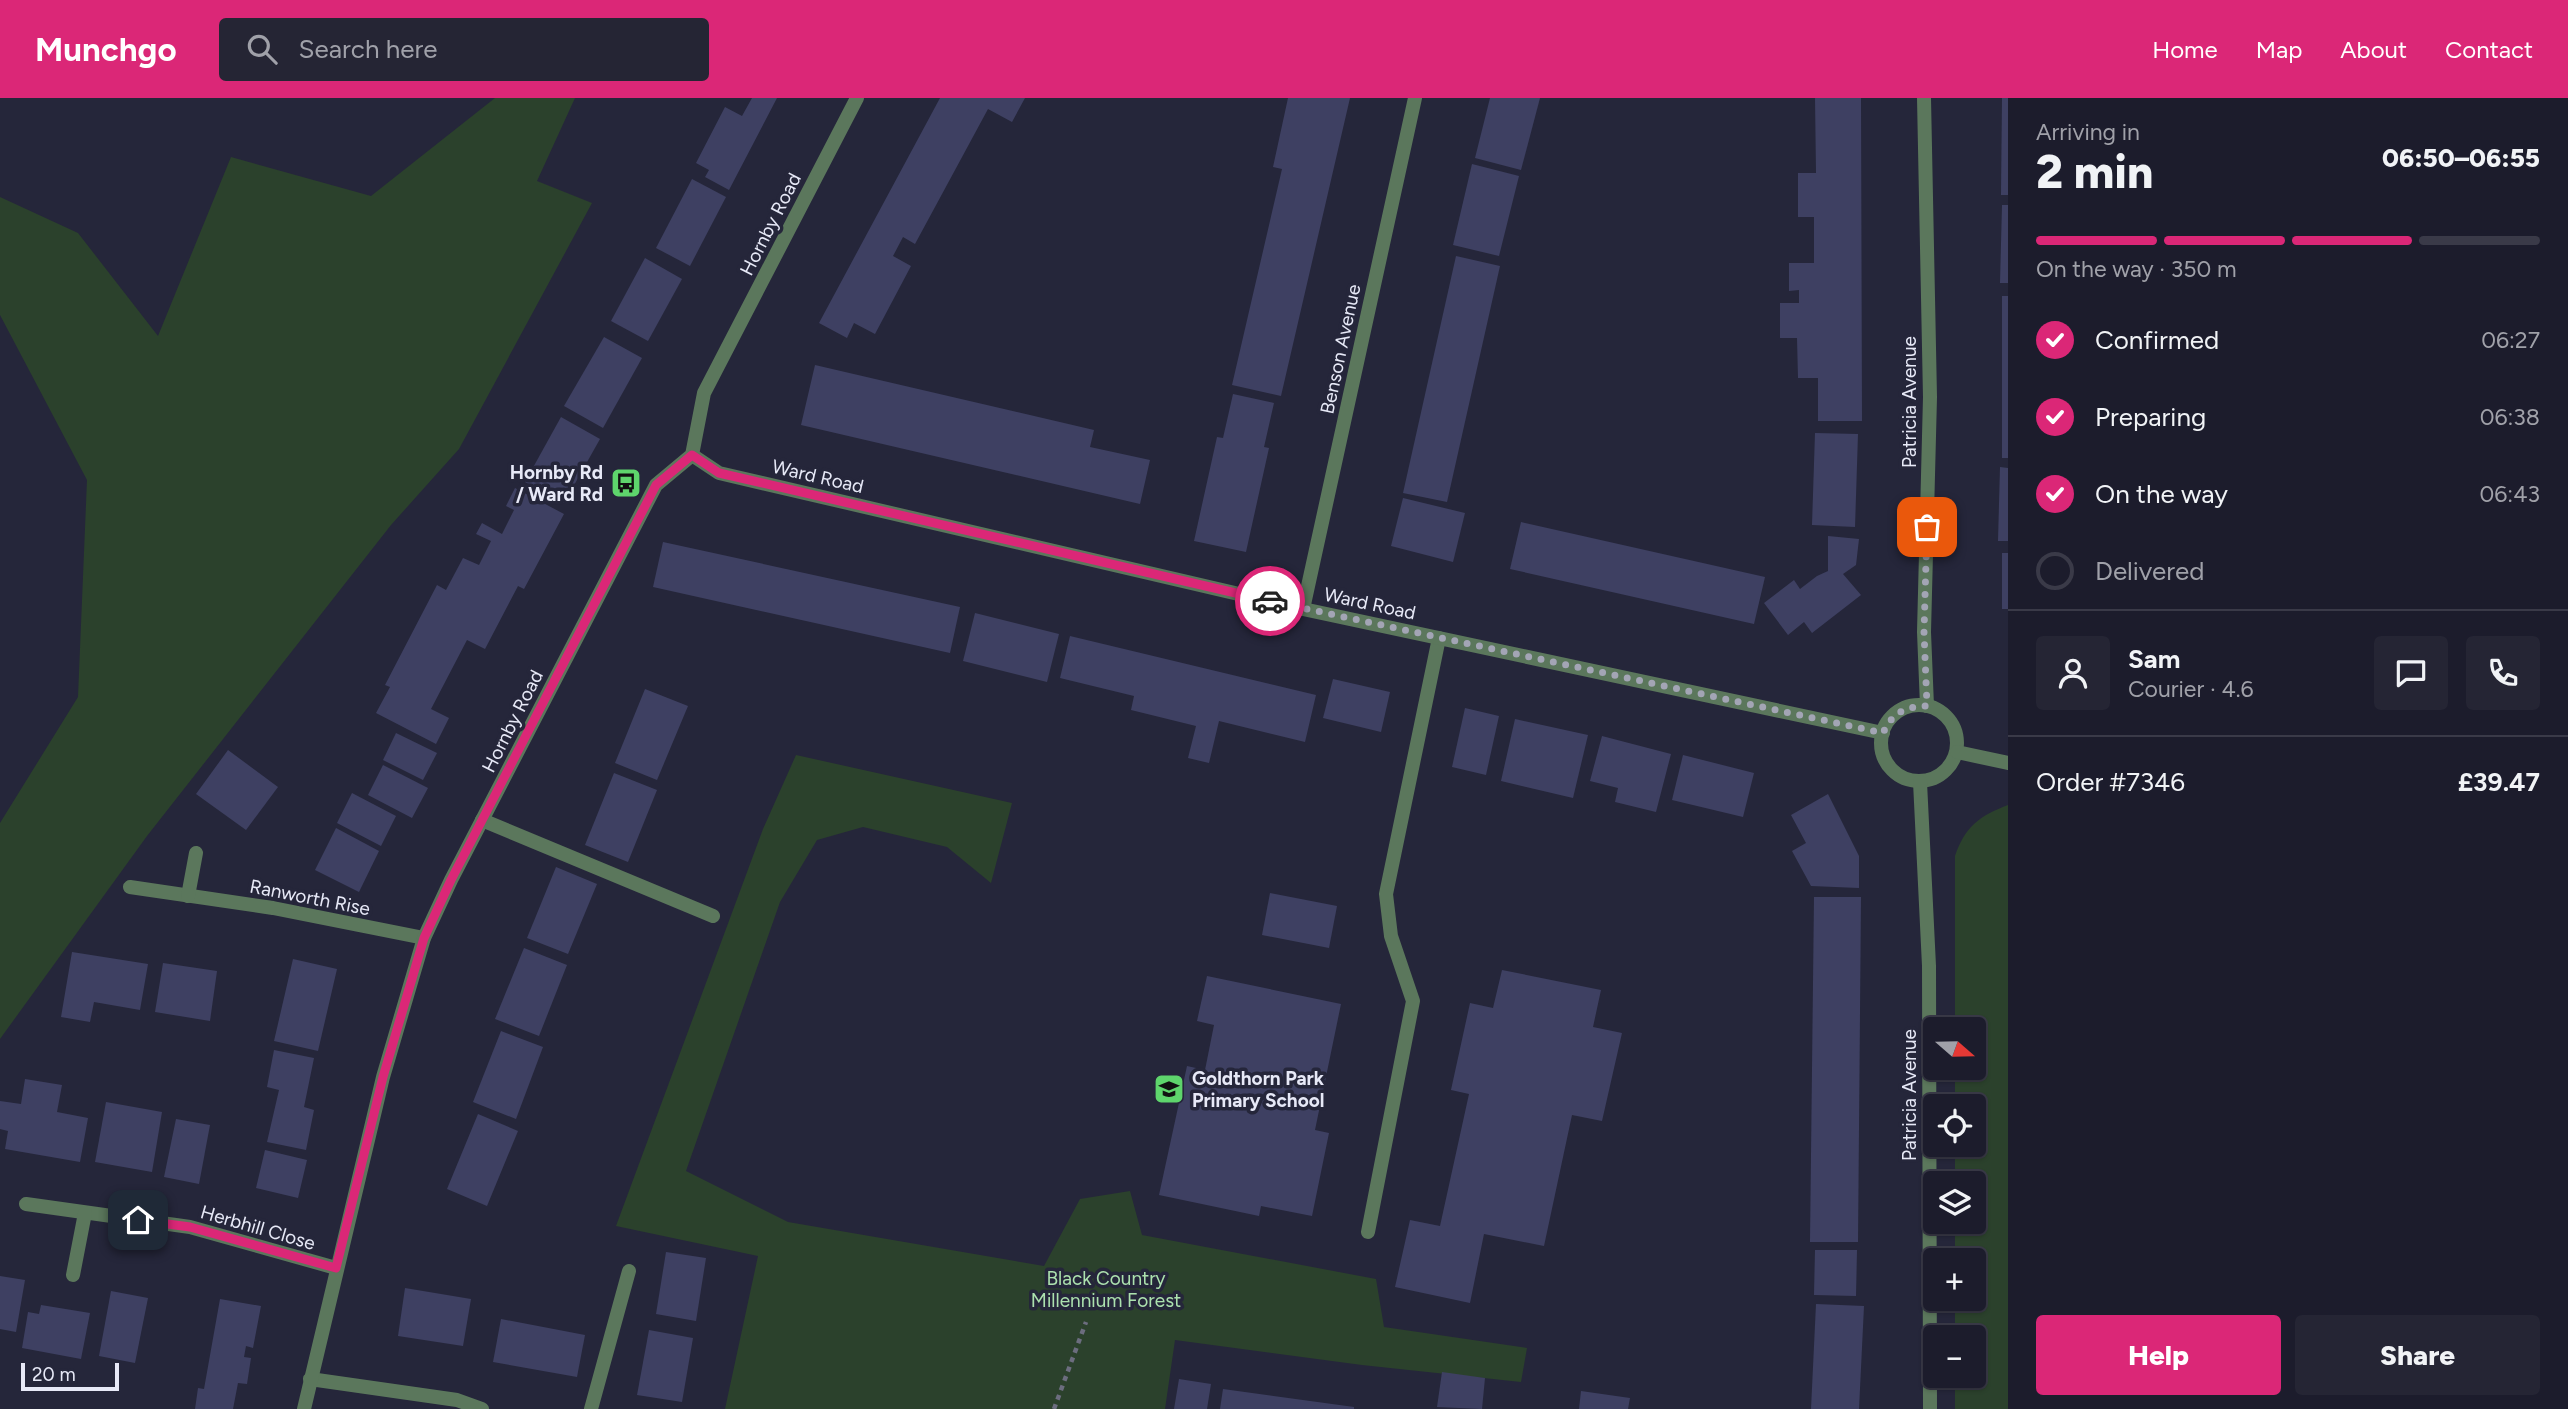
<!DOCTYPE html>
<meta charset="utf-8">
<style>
body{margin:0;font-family:Figtree,sans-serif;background:#252534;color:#f1f3f6;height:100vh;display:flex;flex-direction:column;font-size:26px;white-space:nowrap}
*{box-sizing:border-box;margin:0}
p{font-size:23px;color:#a0a1a9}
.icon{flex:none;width:38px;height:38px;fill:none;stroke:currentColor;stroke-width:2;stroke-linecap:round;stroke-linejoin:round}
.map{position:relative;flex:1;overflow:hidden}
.panel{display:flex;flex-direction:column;background:#1c1c2c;width:560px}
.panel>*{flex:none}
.needle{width:46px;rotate:110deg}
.buttons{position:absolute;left:1923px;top:919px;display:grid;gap:14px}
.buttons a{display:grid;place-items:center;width:63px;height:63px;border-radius:7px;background:#1c1c2c;box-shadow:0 2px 5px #0004,0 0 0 2px #3a3a48;font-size:35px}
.scale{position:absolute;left:21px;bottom:18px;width:98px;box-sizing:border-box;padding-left:7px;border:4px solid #e7e9f7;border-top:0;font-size:19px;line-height:24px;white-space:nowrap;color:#e7e9f7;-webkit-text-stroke:5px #25263a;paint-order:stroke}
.pin{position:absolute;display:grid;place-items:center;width:60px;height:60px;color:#fff;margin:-30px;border-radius:14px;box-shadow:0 4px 10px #0006}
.courier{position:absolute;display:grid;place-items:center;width:70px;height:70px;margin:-35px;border:5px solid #db2777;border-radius:50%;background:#fff;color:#222;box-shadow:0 2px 9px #0007}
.summary em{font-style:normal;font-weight:800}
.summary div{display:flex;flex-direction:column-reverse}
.summary{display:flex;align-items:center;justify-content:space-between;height:119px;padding:0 28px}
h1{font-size:46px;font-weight:800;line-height:52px}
.bar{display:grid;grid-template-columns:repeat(4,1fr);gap:10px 7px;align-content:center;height:84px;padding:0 28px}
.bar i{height:9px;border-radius:5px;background:#3a3a48}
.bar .on{background:#db2777}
.bar p{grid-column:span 4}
.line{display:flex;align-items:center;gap:18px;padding:0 28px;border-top:2px solid #3a3a48}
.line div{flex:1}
.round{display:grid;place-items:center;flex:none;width:74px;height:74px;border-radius:7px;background:#252534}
ol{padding:0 28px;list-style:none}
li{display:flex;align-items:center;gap:21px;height:77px}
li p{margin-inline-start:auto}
li .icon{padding:7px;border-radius:50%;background:#db2777;color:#fff;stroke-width:4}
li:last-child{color:#a0a1a9}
li i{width:38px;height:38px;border:4px solid #3a3a48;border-radius:50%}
.cta{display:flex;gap:14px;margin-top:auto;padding:14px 28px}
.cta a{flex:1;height:80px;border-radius:7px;background:#db2777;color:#fff;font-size:28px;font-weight:800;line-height:80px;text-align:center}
.cta a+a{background:#252534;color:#f1f3f6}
header{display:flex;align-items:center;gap:42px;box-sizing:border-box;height:98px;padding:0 35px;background:#db2777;color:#fff}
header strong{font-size:33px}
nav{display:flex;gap:38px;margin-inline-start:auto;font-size:24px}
.search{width:490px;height:63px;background:#252534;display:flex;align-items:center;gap:18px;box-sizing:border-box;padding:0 24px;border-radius:7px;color:#a0a1a9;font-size:26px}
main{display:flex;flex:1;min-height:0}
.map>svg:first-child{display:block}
.green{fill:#2b412c}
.building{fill:#3e4062}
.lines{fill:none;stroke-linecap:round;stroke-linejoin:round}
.path{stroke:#6c6d7f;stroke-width:4.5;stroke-dasharray:5 5;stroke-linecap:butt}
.lane{stroke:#5b775c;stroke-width:14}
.street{stroke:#5b775c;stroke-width:14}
.done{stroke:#a3a5b5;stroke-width:7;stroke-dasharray:0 12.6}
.route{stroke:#db2777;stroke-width:9}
.labels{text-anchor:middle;stroke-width:7;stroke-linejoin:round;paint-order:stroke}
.street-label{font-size:19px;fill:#e7e9f7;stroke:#25263a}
.poi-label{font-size:19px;font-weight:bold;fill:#e7e9f7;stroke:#25263a;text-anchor:end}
.park-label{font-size:19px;fill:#ace1ae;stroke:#25263a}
</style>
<header>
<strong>Munchgo</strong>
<div class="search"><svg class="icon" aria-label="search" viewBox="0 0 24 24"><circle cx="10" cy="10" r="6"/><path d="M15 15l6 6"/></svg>Search here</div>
<nav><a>Home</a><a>Map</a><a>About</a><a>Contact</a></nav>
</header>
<main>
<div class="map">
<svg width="2008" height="1311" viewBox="0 0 2008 1311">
<rect width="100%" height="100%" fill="#25263a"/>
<g class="green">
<polygon points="495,0 575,0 537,83 592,105 459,351 391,427 147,738 0,941 0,725 78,599 87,382 0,217 0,99 78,135 158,238 231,59 371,98"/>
<polygon points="796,657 1012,705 991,785 947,749 863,729 817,742 780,804 686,1073 788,1124 1044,1168 1080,1101 1130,1093 1142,1137 1376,1181 1384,1229 1527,1250 1521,1284 1362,1267 1175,1242 1165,1311 725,1311 758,1158 616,1128 763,731"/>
<path d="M2008 707V1311H1955V1278H1974V1239H1955V1201L1974 1200V1162H1955V1124H1974V1085H1955V1047L1974 1046V1008H1955V970H1974V931H1955V758C1965 729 1979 718 2008 707Z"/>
</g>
<g class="building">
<polygon points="752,0 777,0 729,92 705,79 709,72 696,65 725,9 742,18"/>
<polygon points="940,0 1025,0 1012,24 988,11 915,146 903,139 893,158 911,168 875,236 854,225 847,240 819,225"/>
<polygon points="1288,0 1350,0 1281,298 1232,287 1282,71 1273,69"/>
<polygon points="1490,0 1540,0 1521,72 1475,60"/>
<polygon points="1815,0 1861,0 1862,323 1818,323 1818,280 1798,280 1797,240 1780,240 1780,205 1799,205 1799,192 1789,193 1789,165 1814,165 1814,119 1798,119 1798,75 1816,75"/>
<polygon points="2002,0 2008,0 2008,97 2001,97"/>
<polygon points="1472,66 1519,78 1499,158 1453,147"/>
<polygon points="692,81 726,99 690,168 656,150"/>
<polygon points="2002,107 2008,107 2008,185 2000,185"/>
<polygon points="1456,158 1500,168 1447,404 1403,395"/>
<polygon points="645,160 682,181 648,243 611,223"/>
<rect x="2002" y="198" width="6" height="162"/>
<polygon points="604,239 642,260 603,330 564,308"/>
<polygon points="815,267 1094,332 1090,349 1150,362 1140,406 801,327"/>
<polygon points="1233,296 1274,305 1264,349 1269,350 1246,454 1194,443 1217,339 1223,340"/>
<polygon points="561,319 600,341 564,405 525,384"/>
<polygon points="1815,335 1858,336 1855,429 1812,427"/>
<polygon points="2000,369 2008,370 2008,443 1998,443"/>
<polygon points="515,390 564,416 524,491 518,488 485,551 467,542 431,611 449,620 436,646 376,615 390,589 385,587 437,487 446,492 463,460 479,467 491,443 476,436 482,425 502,436 514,412 506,408"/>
<polygon points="1403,400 1465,415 1453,464 1391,448"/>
<polygon points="1521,424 1765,479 1754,526 1510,471"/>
<polygon points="1828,438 1859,441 1856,467 1843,476 1861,497 1812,535 1804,524 1788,537 1764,505 1794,482 1800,491 1817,478 1828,473"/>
<polygon points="663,444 960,509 950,555 653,489"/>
<rect x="2002" y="455" width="6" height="56"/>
<polygon points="975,515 1059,536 1047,584 963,563"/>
<polygon points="1070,538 1316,597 1305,644 1219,623 1209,665 1188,660 1196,628 1131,612 1134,598 1060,580"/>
<polygon points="1333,581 1390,594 1381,634 1323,620"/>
<polygon points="645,591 688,608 657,682 615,665"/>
<polygon points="1465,610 1499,618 1486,677 1452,669"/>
<polygon points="1515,621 1588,637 1573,700 1501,683"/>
<polygon points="396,635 437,655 423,682 383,662"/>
<polygon points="1602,638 1671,656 1656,714 1615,704 1618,690 1590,683"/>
<polygon points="228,652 278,689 246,732 196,696"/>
<polygon points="1683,657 1754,675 1743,719 1672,702"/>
<polygon points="383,667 428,690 412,720 368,697"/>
<polygon points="614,675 657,692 628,764 585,747"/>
<polygon points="352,695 396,718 381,748 337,725"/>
<polygon points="1828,696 1859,758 1859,790 1811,788 1792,753 1806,745 1791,717"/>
<polygon points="336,730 379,753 359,794 315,772"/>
<polygon points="556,769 597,786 568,856 527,840"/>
<polygon points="1270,795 1337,808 1329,850 1262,837"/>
<polygon points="1814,799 1861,799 1858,1144 1810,1144"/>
<polygon points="524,850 567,867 539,938 495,921"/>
<polygon points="72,854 148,866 140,912 94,904 90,924 61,919"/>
<polygon points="293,861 337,871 318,953 274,943"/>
<polygon points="163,865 217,873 210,923 155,914"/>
<polygon points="1502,872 1601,892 1593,929 1622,935 1602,1023 1572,1017 1544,1148 1484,1136 1470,1205 1395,1189 1410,1122 1440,1128 1469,996 1451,992 1470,905 1493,910"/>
<polygon points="1207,878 1341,906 1315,1032 1329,1035 1312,1118 1261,1108 1259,1118 1159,1097 1187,968 1205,972 1214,927 1197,923"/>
<polygon points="501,933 543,949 516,1021 473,1004"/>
<polygon points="274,952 314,960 304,1009 314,1012 306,1052 267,1044 279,992 267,989"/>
<polygon points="25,981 62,987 57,1014 88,1020 80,1064 5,1051 8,1033 0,1031 0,1003 21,1006"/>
<polygon points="106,1004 162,1014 152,1074 95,1064"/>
<polygon points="478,1016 518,1033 487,1108 447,1091"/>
<polygon points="176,1021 210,1027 199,1086 164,1079"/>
<polygon points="265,1052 307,1062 298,1100 256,1090"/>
<polygon points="1815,1152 1857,1152 1856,1198 1814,1197"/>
<polygon points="666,1154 706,1160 696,1223 656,1216"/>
<polygon points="0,1178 25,1182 16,1234 0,1231"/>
<polygon points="405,1190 471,1201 463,1248 398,1238"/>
<polygon points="111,1193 148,1200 135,1265 99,1258"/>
<polygon points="220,1201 261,1208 253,1250 246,1248 244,1259 251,1260 247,1286 238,1285 233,1311 195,1311 198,1290 204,1291"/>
<polygon points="1816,1206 1864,1208 1859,1311 1811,1311"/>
<polygon points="41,1207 90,1215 81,1261 22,1250 28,1214 39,1216"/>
<polygon points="501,1221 585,1237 577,1279 493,1264"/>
<polygon points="649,1232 693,1240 682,1304 637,1297"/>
<polygon points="1442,1274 1485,1280 1482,1311 1437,1309"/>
<polygon points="1179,1281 1211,1286 1207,1311 1174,1311"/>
<polygon points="1223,1291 1354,1309 1354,1311 1220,1311"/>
<polygon points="1581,1293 1630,1300 1628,1311 1579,1311"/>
</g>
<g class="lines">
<polyline class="path" points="1054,1311 1086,1224"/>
<g class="lane">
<polyline points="482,722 713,818"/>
<polyline points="1368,1134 1413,903 1391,838 1386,796 1439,540"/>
<polyline points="591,1311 629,1173"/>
</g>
<g class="street">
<polyline points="1924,0 1930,299 1924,534 1927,608"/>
<polyline points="692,357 719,375 1303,511 1883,635"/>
<polyline points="1303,511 1415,0"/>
<circle cx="1919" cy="645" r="38"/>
<polyline points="1957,654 2008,665"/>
<polyline points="1920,684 1929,868 1930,1311"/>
<polyline points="130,789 273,810 424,840"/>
<polyline points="188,798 196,755"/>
<polyline points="26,1106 190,1129 336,1170"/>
<polyline points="73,1177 85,1115"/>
<polyline points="310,1281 457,1302 482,1311"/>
<polyline points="304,1311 383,979 424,840 451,782 656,387 692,357 704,295 857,0"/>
</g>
</g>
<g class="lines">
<path class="done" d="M1270 503 1883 635C1893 614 1905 609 1927 608L1924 534 1927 429"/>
<polyline class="route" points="138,1122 190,1129 336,1170 383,979 424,840 451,782 656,387 692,357 719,375 1270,503"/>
</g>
<defs>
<g id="bus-square" transform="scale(1.575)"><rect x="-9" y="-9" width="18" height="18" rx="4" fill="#5ed56c" stroke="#25263a"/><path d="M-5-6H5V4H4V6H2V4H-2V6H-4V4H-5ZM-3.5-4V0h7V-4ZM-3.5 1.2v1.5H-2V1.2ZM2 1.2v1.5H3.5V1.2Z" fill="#111"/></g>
<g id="school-square" transform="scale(1.575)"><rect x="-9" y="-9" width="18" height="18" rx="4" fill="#5ed56c" stroke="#25263a"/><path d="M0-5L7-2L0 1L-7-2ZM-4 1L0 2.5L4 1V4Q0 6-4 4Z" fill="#111"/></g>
</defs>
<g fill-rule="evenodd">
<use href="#bus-square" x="626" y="385"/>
<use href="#school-square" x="1169" y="991"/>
</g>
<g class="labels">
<g class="street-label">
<text transform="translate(770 126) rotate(-63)" y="7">Hornby Road</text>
<text transform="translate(1340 251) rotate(-78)" y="7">Benson Avenue</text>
<text transform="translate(1909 304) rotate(-90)" y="7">Patricia Avenue</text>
<text transform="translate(818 378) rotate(13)" y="7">Ward Road</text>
<text transform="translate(1370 505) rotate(12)" y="7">Ward Road</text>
<text transform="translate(512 623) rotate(-63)" y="7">Hornby Road</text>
<text transform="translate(310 799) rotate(11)" y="7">Ranworth Rise</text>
<text transform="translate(1909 997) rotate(-90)" y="7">Patricia Avenue</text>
<text transform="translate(258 1129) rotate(16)" y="7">Herbhill Close</text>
</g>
<g class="poi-label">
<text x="603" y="381">Hornby Rd<tspan x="603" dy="22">/ Ward Rd</tspan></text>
<text x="1192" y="987" text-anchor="start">Goldthorn Park<tspan x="1192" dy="22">Primary School</tspan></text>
</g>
<g class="park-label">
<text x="1106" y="1187">Black Country<tspan x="1106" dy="22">Millennium Forest</tspan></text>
</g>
</g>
</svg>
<div class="buttons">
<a><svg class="needle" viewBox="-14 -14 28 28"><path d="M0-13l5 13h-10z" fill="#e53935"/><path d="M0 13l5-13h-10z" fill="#a0a1a9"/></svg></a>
<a><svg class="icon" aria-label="locate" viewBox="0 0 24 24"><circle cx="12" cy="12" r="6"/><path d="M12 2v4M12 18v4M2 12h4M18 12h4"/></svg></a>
<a><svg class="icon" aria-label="layers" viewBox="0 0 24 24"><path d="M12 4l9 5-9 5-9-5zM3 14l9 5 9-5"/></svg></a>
<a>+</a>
<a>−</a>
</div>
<div class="scale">20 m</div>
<div class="pin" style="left:1927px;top:429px;background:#ea580c"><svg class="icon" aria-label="bag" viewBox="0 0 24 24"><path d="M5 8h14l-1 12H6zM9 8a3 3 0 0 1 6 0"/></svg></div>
<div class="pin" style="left:138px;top:1122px;background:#1f2937"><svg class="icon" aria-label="home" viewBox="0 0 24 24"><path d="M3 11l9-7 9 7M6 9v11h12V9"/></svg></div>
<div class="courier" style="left:1270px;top:503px"><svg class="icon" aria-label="car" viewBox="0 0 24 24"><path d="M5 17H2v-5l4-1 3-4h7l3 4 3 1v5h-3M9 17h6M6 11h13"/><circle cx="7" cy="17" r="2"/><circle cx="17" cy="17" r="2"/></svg></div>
</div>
<section class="panel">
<div class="summary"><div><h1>2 min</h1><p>Arriving in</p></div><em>06:50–06:55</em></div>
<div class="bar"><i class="on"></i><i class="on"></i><i class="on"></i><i></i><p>On the way · 350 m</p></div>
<ol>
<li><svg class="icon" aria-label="check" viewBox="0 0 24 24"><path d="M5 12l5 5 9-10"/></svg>Confirmed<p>06:27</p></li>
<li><svg class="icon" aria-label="check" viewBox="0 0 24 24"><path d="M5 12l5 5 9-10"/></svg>Preparing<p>06:38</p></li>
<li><svg class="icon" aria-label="check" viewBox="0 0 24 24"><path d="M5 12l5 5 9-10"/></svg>On the way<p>06:43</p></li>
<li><i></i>Delivered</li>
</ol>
<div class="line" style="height:126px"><a class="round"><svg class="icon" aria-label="person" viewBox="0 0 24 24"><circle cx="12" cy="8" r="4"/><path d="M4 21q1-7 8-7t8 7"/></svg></a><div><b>Sam</b><p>Courier · 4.6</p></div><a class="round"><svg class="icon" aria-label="chat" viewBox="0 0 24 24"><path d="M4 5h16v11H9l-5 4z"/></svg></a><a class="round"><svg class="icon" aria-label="phone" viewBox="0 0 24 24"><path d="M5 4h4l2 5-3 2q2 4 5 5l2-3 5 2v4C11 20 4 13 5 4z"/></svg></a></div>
<div class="line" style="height:91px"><div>Order #7346</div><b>£39.47</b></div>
<div class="cta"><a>Help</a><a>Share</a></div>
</section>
</main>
